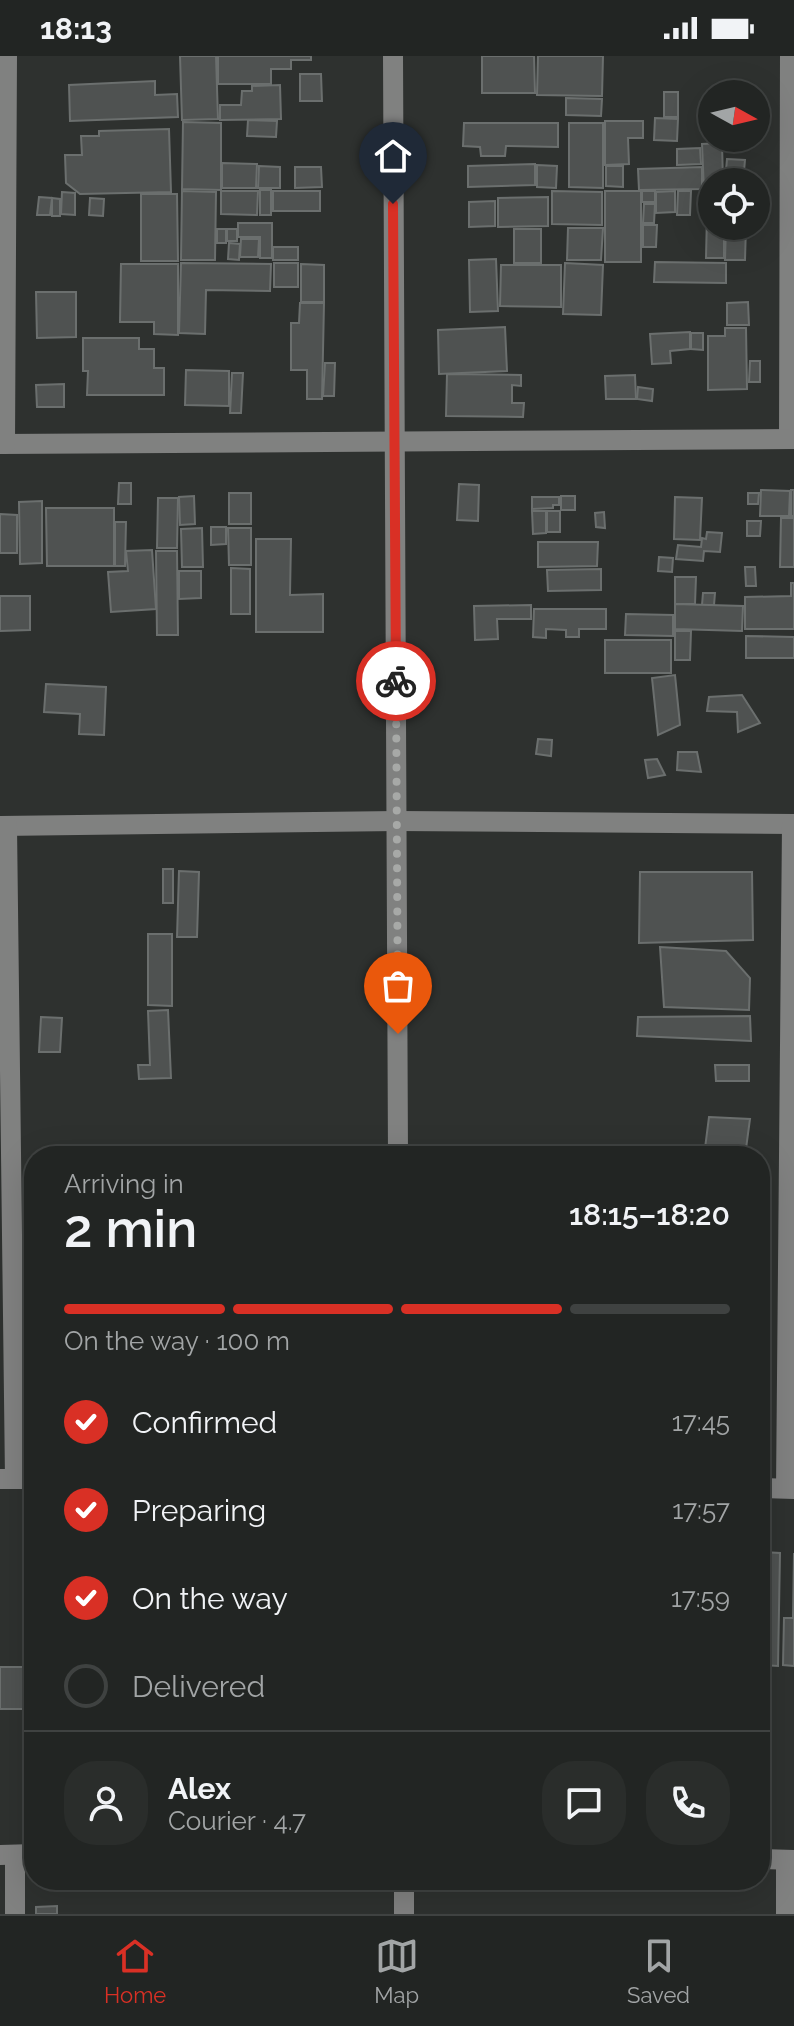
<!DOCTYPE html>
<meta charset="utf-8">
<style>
body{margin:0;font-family:Raleway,sans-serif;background:#2a2d2b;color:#f1f3f6;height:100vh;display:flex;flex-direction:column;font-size:30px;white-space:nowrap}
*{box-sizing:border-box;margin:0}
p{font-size:26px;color:#a2a5a6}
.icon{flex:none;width:44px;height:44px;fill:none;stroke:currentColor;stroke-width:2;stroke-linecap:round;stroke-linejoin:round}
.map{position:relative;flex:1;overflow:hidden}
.panel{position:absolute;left:24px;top:1090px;width:746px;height:744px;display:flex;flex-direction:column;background:#222523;border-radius:32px;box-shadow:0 8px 32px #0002,0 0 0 2px #3f4241}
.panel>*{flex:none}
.needle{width:52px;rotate:98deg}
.controls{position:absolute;left:698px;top:24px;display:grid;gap:16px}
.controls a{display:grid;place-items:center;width:72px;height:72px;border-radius:50%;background:#222523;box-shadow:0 8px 32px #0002,0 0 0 2px #3f4241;font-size:40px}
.pin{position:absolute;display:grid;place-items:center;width:68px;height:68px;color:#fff;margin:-82px -34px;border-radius:50% 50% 50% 0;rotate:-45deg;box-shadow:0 0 8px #0007}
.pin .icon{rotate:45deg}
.courier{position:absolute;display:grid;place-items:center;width:80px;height:80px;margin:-40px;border:6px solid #d93025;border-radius:50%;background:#fff;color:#222;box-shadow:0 2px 10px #0007}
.head em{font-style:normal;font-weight:600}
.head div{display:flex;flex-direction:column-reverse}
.head{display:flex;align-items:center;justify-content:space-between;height:136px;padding:0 40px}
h1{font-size:52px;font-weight:600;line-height:60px}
.bar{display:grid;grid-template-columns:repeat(4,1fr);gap:12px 8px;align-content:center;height:96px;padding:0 40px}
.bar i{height:10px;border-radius:6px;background:#3f4241}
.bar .selected{background:#d93025}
.bar p{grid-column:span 4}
.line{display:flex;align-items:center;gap:20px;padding:0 40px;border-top:2px solid #3f4241}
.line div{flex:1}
.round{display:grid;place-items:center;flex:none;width:84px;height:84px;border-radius:32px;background:#2a2d2b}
ol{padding:0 40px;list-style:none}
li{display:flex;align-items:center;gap:24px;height:88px}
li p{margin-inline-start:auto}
li .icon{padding:8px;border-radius:50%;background:#d93025;color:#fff;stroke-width:4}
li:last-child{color:#a2a5a6}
li i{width:44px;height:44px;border:4px solid #3f4241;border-radius:50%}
.status{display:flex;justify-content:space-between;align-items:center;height:56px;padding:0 40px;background:#222523;direction:ltr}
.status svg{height:22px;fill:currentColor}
.tabs{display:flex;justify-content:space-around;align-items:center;height:112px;border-top:2px solid #3f4241;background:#222523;font-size:22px;color:#a2a5a6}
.tabs a{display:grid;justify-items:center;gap:4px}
.tabs .selected{color:#d93025}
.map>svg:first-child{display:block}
.building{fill:#4f5251;stroke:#6b6f6e;stroke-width:2}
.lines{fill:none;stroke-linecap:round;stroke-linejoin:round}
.minor{stroke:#808180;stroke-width:20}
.done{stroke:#a7a9a7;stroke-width:8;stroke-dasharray:0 14.4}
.route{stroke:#d93025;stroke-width:10}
</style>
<div class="status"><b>18:13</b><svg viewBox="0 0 49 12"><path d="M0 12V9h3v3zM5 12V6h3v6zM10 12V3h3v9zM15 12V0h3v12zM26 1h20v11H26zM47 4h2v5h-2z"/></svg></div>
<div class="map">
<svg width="794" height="1858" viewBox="0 0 794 1858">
<rect width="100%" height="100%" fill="#2e312f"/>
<g class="building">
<polygon points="180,0 216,0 218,63 182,64"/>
<polygon points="218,0 311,0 311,4 291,4 291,13 271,13 271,28 218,28"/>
<polygon points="482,0 534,0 535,37 482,37"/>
<polygon points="538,0 603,0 602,40 537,39"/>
<polygon points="300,18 321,18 322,45 300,45"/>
<polygon points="155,25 155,39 177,38 178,61 70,65 69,29"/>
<polygon points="280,29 281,63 220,64 220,49 241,49 242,35 252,35 252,30"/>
<rect x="664" y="36" width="14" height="25"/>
<polygon points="566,42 602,43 601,60 566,59"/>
<polygon points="655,62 678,63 677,85 654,84"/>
<polygon points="248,64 277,65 276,81 247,80"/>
<polygon points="605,65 643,65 643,82 628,82 629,108 605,109"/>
<polygon points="183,66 221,67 221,134 182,133"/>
<polygon points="464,67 558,67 558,91 506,90 505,100 481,100 480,91 463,90"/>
<polygon points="569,67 603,67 603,132 569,131"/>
<polygon points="169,73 171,136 80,138 66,127 65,99 82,99 81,80 99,80 99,75"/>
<polygon points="722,87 723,126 712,126 712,135 704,135 702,88"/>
<polygon points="700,92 701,108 677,109 677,93"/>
<polygon points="727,103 745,104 743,126 725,126"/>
<polygon points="222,107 257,108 256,132 222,132"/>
<polygon points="535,108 535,129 468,131 468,110"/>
<polygon points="537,109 557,110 556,132 537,131"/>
<polygon points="259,110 280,111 280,132 258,132"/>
<polygon points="606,110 623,110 623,131 606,130"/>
<polygon points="295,111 321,111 322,131 295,132"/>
<polygon points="702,111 702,133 639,134 638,113"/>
<rect x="260" y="134" width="11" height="25"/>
<polygon points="182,135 216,136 215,204 181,204"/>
<polygon points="221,135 258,135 257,159 221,158"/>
<rect x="273" y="135" width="47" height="20"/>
<polygon points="552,135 602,136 602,169 552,168"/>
<rect x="605" y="135" width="36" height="71"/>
<rect x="642" y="135" width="13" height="11"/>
<polygon points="675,135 675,156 656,157 656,136"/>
<polygon points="678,135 691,135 690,159 677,159"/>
<polygon points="62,136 75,137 75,159 61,158"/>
<polygon points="141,138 177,138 178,205 141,205"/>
<polygon points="39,141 52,142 50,159 37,159"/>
<polygon points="548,141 548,170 498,171 498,142"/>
<polygon points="52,142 60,143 60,160 52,160"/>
<polygon points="90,142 104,143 103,160 89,159"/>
<polygon points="495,145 495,170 469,171 469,146"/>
<polygon points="644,148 655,148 654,167 643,167"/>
<polygon points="707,158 712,158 712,170 724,170 724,202 706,202"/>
<polygon points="238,167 272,167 272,202 260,202 260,181 238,181"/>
<polygon points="643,169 657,169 656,191 643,191"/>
<polygon points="726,170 746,170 745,204 725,204"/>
<polygon points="568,172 603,172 601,204 567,204"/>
<rect x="217" y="173" width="9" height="14"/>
<rect x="227" y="173" width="10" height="12"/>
<rect x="514" y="173" width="27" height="34"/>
<polygon points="241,183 259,183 258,201 240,201"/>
<polygon points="229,187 240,188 239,204 228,203"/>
<rect x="273" y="191" width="25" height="13"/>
<polygon points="496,203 498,255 470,256 469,204"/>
<polygon points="655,206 726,207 726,227 654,226"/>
<polygon points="181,207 271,208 270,235 206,234 205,278 179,277"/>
<rect x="274" y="207" width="24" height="24"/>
<polygon points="565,207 603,209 601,259 563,258"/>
<polygon points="121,208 178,208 178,279 154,278 154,266 120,266"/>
<polygon points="301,208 324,209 324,246 301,246"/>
<polygon points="501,209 561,209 561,251 500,250"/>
<polygon points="36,236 76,236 76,281 37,282"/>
<polygon points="748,246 749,269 727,269 727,247"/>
<polygon points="300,247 324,247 322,343 307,343 307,314 291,314 291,267 299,267"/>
<polygon points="505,271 507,315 439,318 438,274"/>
<polygon points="725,272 746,272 747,333 708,334 708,280 725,280"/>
<polygon points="690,276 690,293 670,295 671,307 652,308 650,278"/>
<polygon points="691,277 703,277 703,294 691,293"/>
<polygon points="83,282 139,282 139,293 154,293 154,312 164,312 164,339 87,339 88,315 83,315"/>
<polygon points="750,305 760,305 760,326 749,326"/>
<polygon points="325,307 335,307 334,340 323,340"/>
<polygon points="186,314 229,315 229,350 185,349"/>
<polygon points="232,317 243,317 241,357 230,357"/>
<polygon points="447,318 521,319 521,330 512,329 512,347 524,347 523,361 446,360"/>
<polygon points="635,319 636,343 606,343 605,320"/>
<polygon points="64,328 64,351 37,351 36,329"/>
<polygon points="638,331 653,333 652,345 637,343"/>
<polygon points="119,427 131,427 131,448 118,448"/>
<polygon points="459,428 479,429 478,465 457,464"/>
<polygon points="761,434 790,435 789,460 760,460"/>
<rect x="791" y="434" width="3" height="26"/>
<rect x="229" y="437" width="22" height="31"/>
<polygon points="748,437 759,437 758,448 748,448"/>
<polygon points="194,440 195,468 180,469 179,441"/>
<rect x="561" y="440" width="14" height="14"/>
<polygon points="532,441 559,441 559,449 553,449 553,452 532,453"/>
<polygon points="675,441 702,442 700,484 674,483"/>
<polygon points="158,442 178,442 177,492 157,492"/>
<polygon points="42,445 42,507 20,508 19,446"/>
<polygon points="46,452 114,452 114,510 47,510"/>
<polygon points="532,455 546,455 546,477 533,478"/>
<rect x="547" y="455" width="13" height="21"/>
<polygon points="604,456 605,472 596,471 595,457"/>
<polygon points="0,458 17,459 17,497 0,497"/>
<polygon points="781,462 794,462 794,511 780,511"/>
<polygon points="747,465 761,465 760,480 747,480"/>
<polygon points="115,466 126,466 125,510 115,510"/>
<polygon points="211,471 226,471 226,488 211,489"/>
<polygon points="202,472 203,511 182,511 181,473"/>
<polygon points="228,472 251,472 251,509 229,509"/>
<polygon points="707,476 722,477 720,496 704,495 703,505 676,503 678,489 701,491 702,482 706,483"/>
<polygon points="256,483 291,483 290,539 323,538 323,576 256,576"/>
<polygon points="538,486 598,486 597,510 538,511"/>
<polygon points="152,494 156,553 111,556 108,516 128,515 126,495"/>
<polygon points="156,495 177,495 178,579 157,579"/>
<polygon points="659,501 673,502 672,516 658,515"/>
<polygon points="745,511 755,511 756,530 746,530"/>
<polygon points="231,512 250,513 250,558 231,558"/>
<polygon points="601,513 601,534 548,535 547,514"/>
<polygon points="179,515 201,515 201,542 179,543"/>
<polygon points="675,521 696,521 695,548 675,548"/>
<polygon points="791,527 794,527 794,573 745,573 745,541 791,540"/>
<polygon points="703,537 715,537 714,549 702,549"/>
<polygon points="0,540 30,540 30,574 0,575"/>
<polygon points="675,548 743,550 742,575 675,573"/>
<polygon points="531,549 531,563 497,563 498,583 475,584 474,550"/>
<polygon points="534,553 606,553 606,573 579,573 579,581 566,581 566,574 546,573 546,582 533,581"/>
<polygon points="626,558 673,559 673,580 625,579"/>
<polygon points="675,575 691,575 690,604 675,604"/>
<polygon points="746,580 794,581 794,602 746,602"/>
<rect x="605" y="584" width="66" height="33"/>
<polygon points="675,619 680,669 658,679 652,622"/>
<polygon points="46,628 106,631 104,679 79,678 80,658 44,656"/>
<polygon points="742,639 760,667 738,676 737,656 707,655 709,641"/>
<polygon points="538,683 552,684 551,700 536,698"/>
<polygon points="678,696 697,696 701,716 677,714"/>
<polygon points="657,703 665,719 648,722 645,704"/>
<rect x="163" y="813" width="10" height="34"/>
<polygon points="179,815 199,816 197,881 177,881"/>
<polygon points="640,816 752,816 753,884 639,887"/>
<polygon points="148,878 172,878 172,950 148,949"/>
<polygon points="660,891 726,895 750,922 749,954 664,951"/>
<polygon points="168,954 171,1022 139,1023 138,1009 150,1009 148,955"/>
<polygon points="750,960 751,985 637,980 638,961"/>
<polygon points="41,961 62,962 60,996 39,996"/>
<polygon points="715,1009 749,1009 749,1025 716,1025"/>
<polygon points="709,1061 750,1063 745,1100 704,1100"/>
<polygon points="760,1496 780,1497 778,1610 760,1609"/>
<polygon points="794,1497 794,1610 783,1609 784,1562 793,1562"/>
<rect x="0" y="1611" width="33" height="42"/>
<polygon points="57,1850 57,1858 36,1858 36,1851"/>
</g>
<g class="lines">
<g class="minor">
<polyline points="393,0 398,1100"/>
<polyline points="789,383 790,0"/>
<polyline points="0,388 794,383"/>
<polyline points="5,388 7,0"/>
<polyline points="0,770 397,765 794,768"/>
<polyline points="7,770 15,1423"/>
<polyline points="0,1423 34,1423"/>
<polyline points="760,1432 794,1433"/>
<polyline points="786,1432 792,768"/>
<polyline points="0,1799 34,1798"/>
<polyline points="15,1799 15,1858"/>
<polyline points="760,1803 794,1804"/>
<polyline points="404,1858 404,1824"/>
<polyline points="786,1858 786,1804"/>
</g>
</g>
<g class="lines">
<polyline class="done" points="396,625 398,978"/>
<polyline class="route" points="393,148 396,625"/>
</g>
</svg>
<div class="controls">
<a><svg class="needle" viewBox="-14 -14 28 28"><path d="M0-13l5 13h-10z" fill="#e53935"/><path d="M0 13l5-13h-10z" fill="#a2a5a6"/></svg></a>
<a><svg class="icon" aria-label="locate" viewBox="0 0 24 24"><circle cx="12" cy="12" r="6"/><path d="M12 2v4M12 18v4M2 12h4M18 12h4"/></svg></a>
</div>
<div class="pin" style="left:398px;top:978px;background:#ea580c"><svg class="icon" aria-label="bag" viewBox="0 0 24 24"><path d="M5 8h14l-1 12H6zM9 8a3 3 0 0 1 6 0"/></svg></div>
<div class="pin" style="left:393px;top:148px;background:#1f2937"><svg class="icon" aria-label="home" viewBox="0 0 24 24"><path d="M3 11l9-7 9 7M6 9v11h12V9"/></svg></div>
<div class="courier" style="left:396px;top:625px"><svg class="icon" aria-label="bike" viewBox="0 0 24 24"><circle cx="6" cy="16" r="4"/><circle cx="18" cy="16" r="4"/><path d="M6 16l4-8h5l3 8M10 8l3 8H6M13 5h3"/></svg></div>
<section class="panel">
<div class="head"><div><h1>2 min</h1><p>Arriving in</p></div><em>18:15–18:20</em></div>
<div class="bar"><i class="selected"></i><i class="selected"></i><i class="selected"></i><i></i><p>On the way · 100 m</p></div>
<ol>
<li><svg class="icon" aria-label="check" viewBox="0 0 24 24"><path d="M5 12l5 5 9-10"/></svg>Confirmed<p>17:45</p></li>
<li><svg class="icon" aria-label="check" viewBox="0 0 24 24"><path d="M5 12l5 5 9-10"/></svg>Preparing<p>17:57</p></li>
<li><svg class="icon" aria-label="check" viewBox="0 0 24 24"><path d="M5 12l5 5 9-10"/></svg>On the way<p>17:59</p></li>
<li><i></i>Delivered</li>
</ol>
<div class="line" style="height:144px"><a class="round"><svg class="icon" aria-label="person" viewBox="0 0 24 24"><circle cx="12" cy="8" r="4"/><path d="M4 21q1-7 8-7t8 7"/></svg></a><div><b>Alex</b><p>Courier · 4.7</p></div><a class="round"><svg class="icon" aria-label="chat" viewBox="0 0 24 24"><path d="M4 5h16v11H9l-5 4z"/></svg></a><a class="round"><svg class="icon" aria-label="phone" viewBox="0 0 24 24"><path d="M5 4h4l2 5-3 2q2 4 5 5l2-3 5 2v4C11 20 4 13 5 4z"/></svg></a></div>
</section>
</div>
<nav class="tabs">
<a class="selected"><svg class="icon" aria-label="home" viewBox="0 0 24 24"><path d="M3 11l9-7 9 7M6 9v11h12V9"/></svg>Home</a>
<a><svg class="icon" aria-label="map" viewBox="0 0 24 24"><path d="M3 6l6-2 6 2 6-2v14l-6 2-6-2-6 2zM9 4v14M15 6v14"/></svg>Map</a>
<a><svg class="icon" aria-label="saved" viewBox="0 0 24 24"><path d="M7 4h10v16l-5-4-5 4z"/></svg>Saved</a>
</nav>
